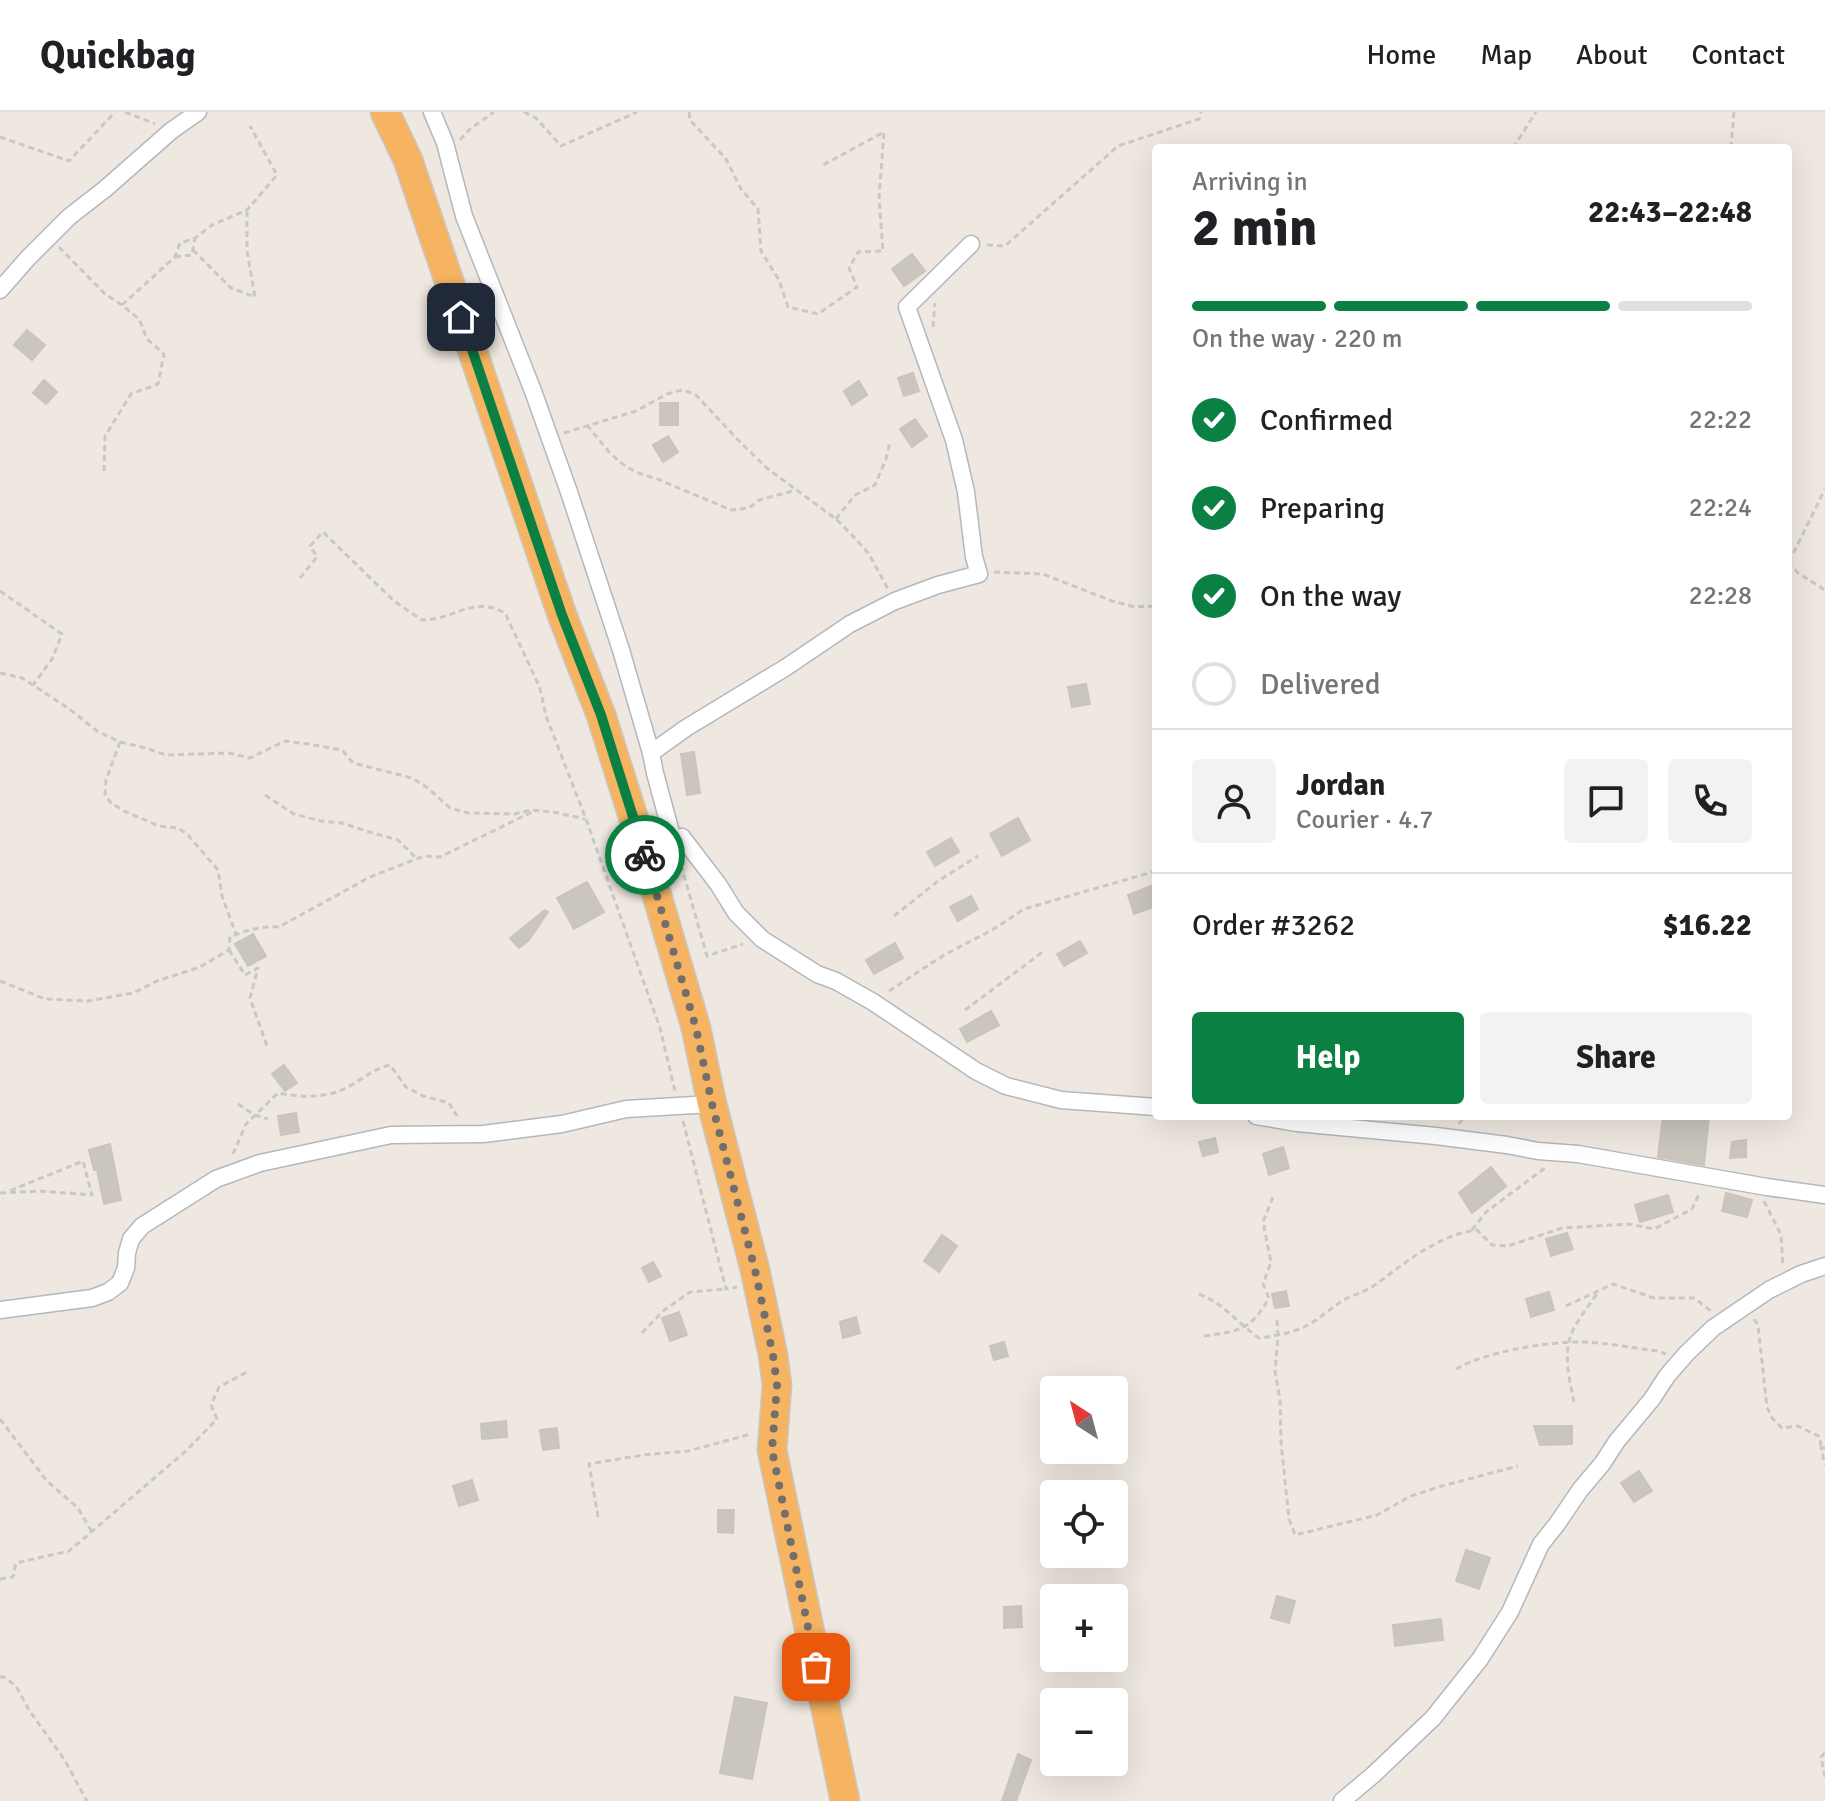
<!DOCTYPE html>
<meta charset="utf-8">
<style>
body{margin:0;font-family:Signika,sans-serif;background:#f2f2f2;color:#202124;height:100vh;display:flex;flex-direction:column;font-size:30px;white-space:nowrap}
*{box-sizing:border-box;margin:0}
p{font-size:26px;color:#757577}
.icon{flex:none;width:44px;height:44px;fill:none;stroke:currentColor;stroke-width:2;stroke-linecap:round;stroke-linejoin:round}
.map{position:relative;flex:1;overflow:hidden}
.sheet{position:absolute;left:1152px;top:32px;width:640px;height:976px;display:flex;flex-direction:column;background:#fff;border-radius:8px;box-shadow:0 8px 32px #0002}
.sheet>*{flex:none}
.needle{width:52px;rotate:324deg}
.fabs{position:absolute;left:1040px;top:1264px;display:grid;gap:16px}
.fabs a{display:grid;place-items:center;width:88px;height:88px;border-radius:8px;background:#fff;box-shadow:0 8px 32px #0002;font-size:40px}
.pin{position:absolute;display:grid;place-items:center;width:68px;height:68px;color:#fff;margin:-34px;border-radius:16px;box-shadow:0 4px 12px #0006}
.courier{position:absolute;display:grid;place-items:center;width:80px;height:80px;margin:-40px;border:6px solid #0b8043;border-radius:50%;background:#fff;color:#222;box-shadow:0 2px 10px #0007}
.headline em{font-style:normal;font-weight:700}
.headline div{display:flex;flex-direction:column-reverse}
.headline{display:flex;align-items:center;justify-content:space-between;height:136px;padding:0 40px}
h1{font-size:52px;font-weight:700;line-height:60px}
.bar{display:grid;grid-template-columns:repeat(4,1fr);gap:12px 8px;align-content:center;height:96px;padding:0 40px}
.bar i{height:10px;border-radius:6px;background:#e0e0e0}
.bar .active{background:#0b8043}
.bar p{grid-column:span 4}
.line{display:flex;align-items:center;gap:20px;padding:0 40px;border-top:2px solid #e0e0e0}
.line div{flex:1}
.round{display:grid;place-items:center;flex:none;width:84px;height:84px;border-radius:8px;background:#f2f2f2}
ol{padding:0 40px;list-style:none}
li{display:flex;align-items:center;gap:24px;height:88px}
li p{margin-inline-start:auto}
li .icon{padding:8px;border-radius:50%;background:#0b8043;color:#fff;stroke-width:4}
li:last-child{color:#757577}
li i{width:44px;height:44px;border:4px solid #e0e0e0;border-radius:50%}
.cta{display:flex;gap:16px;margin-top:auto;padding:16px 40px}
.cta a{flex:1;height:92px;border-radius:8px;background:#0b8043;color:#fff;font-size:32px;font-weight:700;line-height:92px;text-align:center}
.cta a+a{background:#f2f2f2;color:#202124}
header{display:flex;align-items:center;gap:48px;box-sizing:border-box;height:112px;padding:0 40px;background:#fff;border-bottom:2px solid #e0e0e0}
header strong{font-size:38px}
nav{display:flex;gap:44px;margin-inline-start:auto;font-size:28px}
.map>svg:first-child{display:block}
.building{fill:#cac6be;stroke:#cac4b9;stroke-width:2}
.lines{fill:none;stroke-linecap:round;stroke-linejoin:round}
.minor-casing{stroke:#b3b7c0;stroke-width:19}
.trunk-casing{stroke:#c8c8c8;stroke-width:31}
.path{stroke:#c8c8c8;stroke-width:3;stroke-dasharray:6 4;stroke-linecap:butt}
.minor{stroke:#fff;stroke-width:16}
.trunk{stroke:#f6b361;stroke-width:28}
.done{stroke:#716e6c;stroke-width:8;stroke-dasharray:0 14.4}
.route{stroke:#0b8043;stroke-width:10}
</style>
<header>
<strong>Quickbag</strong>
<nav><a>Home</a><a>Map</a><a>About</a><a>Contact</a></nav>
</header>
<div class="map">
<svg width="1825" height="1689" viewBox="0 0 1825 1689">
<rect width="100%" height="100%" fill="#eee8e0"/>
<g class="building">
<polygon points="912,142 925,159 904,174 892,157"/>
<polygon points="27,218 45,233 32,248 14,233"/>
<polygon points="913,261 919,279 904,284 898,266"/>
<polygon points="44,268 57,280 46,292 33,281"/>
<polygon points="859,269 867,283 852,293 844,279"/>
<rect x="660" y="291" width="18" height="22"/>
<polygon points="915,307 927,324 912,335 900,317"/>
<polygon points="668,324 678,340 663,350 653,333"/>
<polygon points="1086,572 1090,592 1072,595 1068,575"/>
<polygon points="694,640 700,681 687,683 681,642"/>
<polygon points="1018,706 1030,728 1002,744 990,722"/>
<polygon points="951,726 959,740 935,754 927,740"/>
<polygon points="587,770 604,800 574,817 557,786"/>
<polygon points="1151,774 1156,794 1134,802 1128,783"/>
<polygon points="971,784 978,797 958,809 950,795"/>
<polygon points="545,798 548,800 528,829 519,836 510,826"/>
<polygon points="253,822 266,844 248,854 235,832"/>
<polygon points="1080,829 1087,841 1064,854 1057,842"/>
<polygon points="895,831 903,846 874,862 866,848"/>
<polygon points="991,899 999,913 967,930 960,917"/>
<polygon points="284,953 297,971 285,979 272,962"/>
<polygon points="296,1001 299,1020 281,1023 278,1004"/>
<polygon points="1663,1004 1709,1004 1704,1053 1658,1045"/>
<polygon points="1215,1026 1218,1040 1203,1044 1199,1030"/>
<polygon points="1746,1028 1746,1045 1730,1046 1732,1030"/>
<polygon points="110,1032 121,1088 104,1092 97,1058 94,1058 89,1038"/>
<polygon points="1283,1035 1289,1056 1269,1063 1263,1042"/>
<polygon points="1491,1055 1506,1074 1472,1101 1459,1081"/>
<polygon points="1726,1081 1752,1088 1747,1105 1722,1099"/>
<polygon points="1668,1083 1673,1100 1640,1110 1635,1093"/>
<polygon points="1567,1121 1573,1137 1551,1144 1546,1127"/>
<polygon points="942,1123 957,1134 939,1160 924,1149"/>
<polygon points="653,1150 661,1164 649,1170 642,1156"/>
<polygon points="1286,1179 1289,1194 1275,1196 1272,1182"/>
<polygon points="1549,1180 1554,1198 1531,1205 1526,1187"/>
<polygon points="679,1200 687,1223 670,1229 662,1206"/>
<polygon points="856,1205 860,1221 843,1226 840,1210"/>
<polygon points="1004,1230 1008,1244 994,1248 990,1234"/>
<polygon points="506,1309 507,1325 482,1327 481,1312"/>
<polygon points="1534,1314 1572,1314 1572,1332 1540,1333"/>
<polygon points="557,1316 559,1336 543,1338 540,1318"/>
<polygon points="1639,1359 1652,1379 1634,1390 1621,1371"/>
<polygon points="472,1368 478,1388 459,1394 453,1374"/>
<polygon points="718,1398 734,1398 733,1421 718,1420"/>
<polygon points="1466,1438 1490,1446 1479,1477 1456,1469"/>
<polygon points="1277,1484 1295,1489 1289,1511 1271,1506"/>
<polygon points="1021,1494 1022,1515 1004,1516 1004,1495"/>
<polygon points="1441,1507 1443,1528 1395,1534 1393,1513"/>
<polygon points="735,1585 767,1591 752,1667 720,1661"/>
<polygon points="1018,1642 1031,1648 1016,1689 1002,1689"/>
</g>
<g class="lines">
<g class="minor-casing">
<g id="minor">
<polyline points="432,0 445,31 464,104 533,279 569,380 621,538 651,641"/>
<polyline points="0,178 28,146 69,105 105,77 171,19 198,0"/>
<polyline points="673,728 655,661 651,641 686,616 785,556 850,512 895,489 938,473 979,462 974,445 966,380 954,328 907,195 971,132"/>
<polyline points="643,736 682,725 718,772 736,801 762,827 817,862 836,869 873,890 976,959 1006,974 1061,988 1156,995"/>
<polyline points="1256,1004 1297,1011 1436,1024 1507,1033 1538,1039 1578,1042 1767,1075 1825,1083"/>
<polyline points="0,1198 92,1186 108,1180 120,1171 126,1156 127,1141 131,1127 142,1114 216,1067 260,1051 391,1023 483,1022 562,1012 626,997 712,992"/>
<polyline points="1342,1689 1373,1663 1433,1606 1480,1547 1510,1500 1541,1432 1557,1412 1580,1378 1602,1352 1617,1329 1652,1287 1667,1264 1686,1242 1713,1216 1769,1178 1801,1162 1825,1154"/>
</g>
</g>
<g class="trunk-casing">
<polyline id="trunk" points="385,0 408,48 562,503 601,603 643,736 696,916 712,992 755,1158 773,1243 777,1273 772,1338 845,1689"/>
</g>
<g class="path">
<polyline points="125,0 155,12"/>
<polyline points="524,0 536,6 561,34 637,0"/>
<polyline points="689,0 690,8 726,47 741,77 758,97 761,139 779,168 788,195 818,202 857,175 849,156 858,140 883,139 879,86 884,20 823,53"/>
<polyline points="0,25 69,49 115,0"/>
<polyline points="460,28 470,17 494,0"/>
<polyline points="1513,36 1536,0"/>
<polyline points="1731,36 1734,0"/>
<polyline points="987,133 1005,134 1118,34 1199,7 1201,0"/>
<polyline points="59,135 105,182 122,193 139,207 147,227 164,242 158,272 131,282 105,324 104,360"/>
<polyline points="193,138 231,176 255,185 247,139 247,100"/>
<polyline points="175,145 192,143 195,126"/>
<polyline points="122,193 175,145 180,131 195,126 212,113 247,98 277,63 250,14"/>
<polyline points="933,215 935,191"/>
<path d="M587 313C609 340 620 358 655 366L731 398 749 396 759 388 796 378"/>
<polyline points="564,321 636,299 667,282 682,278 695,282 741,331 768,357 836,407 852,423 869,442 888,477"/>
<polyline points="836,407 855,383 875,373 886,347 890,329"/>
<polyline points="1788,450 1798,461 1825,478"/>
<polyline points="1789,450 1825,377"/>
<polyline points="994,460 1043,462 1112,489 1135,495 1156,494"/>
<path d="M300 466 317 445 310 434 323 420 394 489 422 508C454 508 473 483 505 501L540 576 546 604 586 707 660 916 675 979"/>
<polyline points="0,479 62,522 52,547 33,573"/>
<polyline points="0,561 22,566 68,596 97,619 120,630 146,636 166,643 229,641 250,646 285,629 308,632 342,638 353,651 412,666 428,676 450,696 468,701 514,702 531,698 553,700 585,707"/>
<polyline points="120,630 106,668 105,683 111,691 126,700 159,714 178,716 188,723 218,758 222,784 236,822"/>
<polyline points="265,683 294,702 321,709 342,711 366,719 398,728 417,747"/>
<polyline points="681,753 707,844 743,832"/>
<polyline points="894,804 938,769 978,744"/>
<polyline points="229,838 245,863 258,856 250,886 267,934"/>
<path d="M0 869 45 887 88 889 133 881 157 869 200 855 229 838 230 825C247 818 261 814 279 815L370 765 424 744 440 745 536 698"/>
<polyline points="889,879 944,843 992,818 1024,797 1156,759"/>
<polyline points="965,898 1044,839"/>
<polyline points="238,992 255,1003 268,1007"/>
<polyline points="683,1009 726,1177 737,1175"/>
<polyline points="1459,1012 1464,1004"/>
<path d="M233 1042 246 1012 278 981C300 985 324 987 346 976 361 968 373 957 390 953L406 975 423 984 449 991 457 1004"/>
<polyline points="0,1081 39,1079 92,1083 83,1049 7,1080"/>
<polyline points="1764,1089 1781,1123 1783,1154"/>
<polyline points="1472,1118 1486,1100 1545,1056"/>
<path d="M1199 1182C1225 1192 1237 1211 1259 1226 1275 1224 1292 1221 1306 1214 1319 1207 1330 1197 1342 1189 1352 1183 1365 1180 1375 1173 1406 1150 1438 1123 1477 1118L1492 1133 1508 1134 1562 1116 1629 1112 1654 1117 1692 1097 1700 1080"/>
<polyline points="1566,1194 1613,1172 1654,1186 1694,1186 1711,1199"/>
<polyline points="1754,1207 1758,1213 1767,1295 1772,1306 1782,1316 1798,1314 1820,1325 1821,1336"/>
<polyline points="1277,1208 1278,1224 1275,1260 1280,1288 1281,1330 1289,1407 1295,1423 1377,1403 1411,1384 1442,1374 1518,1354"/>
<polyline points="642,1221 663,1199 690,1180 726,1177"/>
<path d="M1204 1224C1239 1219 1250 1219 1269 1186L1263 1172 1271 1150 1263 1110 1273 1085"/>
<path d="M1456 1257C1485 1240 1549 1229 1583 1230 1608 1231 1633 1236 1658 1239L1666 1242"/>
<path d="M1574 1290C1569 1266 1562 1239 1574 1216 1581 1203 1591 1191 1599 1179"/>
<polyline points="0,1307 47,1369 78,1396 92,1420"/>
<polyline points="1825,1336 1821,1336 1825,1353"/>
<polyline points="598,1405 589,1352 643,1343 688,1339 751,1322"/>
<polyline points="0,1467 13,1465 16,1451 69,1439 186,1339 217,1307 211,1293 219,1275 247,1260"/>
<polyline points="0,1565 4,1565 16,1574 29,1598 64,1647 87,1689"/>
<polyline points="1825,1641 1821,1645 1825,1665"/>
</g>
<use href="#minor" class="minor"/>
<use href="#trunk" class="trunk"/>
</g>
<g class="lines">
<polyline class="done" points="645,743 696,916 712,992 755,1158 773,1243 777,1273 772,1338 816,1555"/>
<polyline class="route" points="461,205 562,503 601,603 645,743"/>
</g>
</svg>
<div class="fabs">
<a><svg class="needle" viewBox="-14 -14 28 28"><path d="M0-13l5 13h-10z" fill="#e53935"/><path d="M0 13l5-13h-10z" fill="#757577"/></svg></a>
<a><svg class="icon" aria-label="locate" viewBox="0 0 24 24"><circle cx="12" cy="12" r="6"/><path d="M12 2v4M12 18v4M2 12h4M18 12h4"/></svg></a>
<a>+</a>
<a>−</a>
</div>
<div class="pin" style="left:816px;top:1555px;background:#ea580c"><svg class="icon" aria-label="bag" viewBox="0 0 24 24"><path d="M5 8h14l-1 12H6zM9 8a3 3 0 0 1 6 0"/></svg></div>
<div class="pin" style="left:461px;top:205px;background:#1f2937"><svg class="icon" aria-label="home" viewBox="0 0 24 24"><path d="M3 11l9-7 9 7M6 9v11h12V9"/></svg></div>
<div class="courier" style="left:645px;top:743px"><svg class="icon" aria-label="bike" viewBox="0 0 24 24"><circle cx="6" cy="16" r="4"/><circle cx="18" cy="16" r="4"/><path d="M6 16l4-8h5l3 8M10 8l3 8H6M13 5h3"/></svg></div>
<section class="sheet">
<div class="headline"><div><h1>2 min</h1><p>Arriving in</p></div><em>22:43–22:48</em></div>
<div class="bar"><i class="active"></i><i class="active"></i><i class="active"></i><i></i><p>On the way · 220 m</p></div>
<ol>
<li><svg class="icon" aria-label="check" viewBox="0 0 24 24"><path d="M5 12l5 5 9-10"/></svg>Confirmed<p>22:22</p></li>
<li><svg class="icon" aria-label="check" viewBox="0 0 24 24"><path d="M5 12l5 5 9-10"/></svg>Preparing<p>22:24</p></li>
<li><svg class="icon" aria-label="check" viewBox="0 0 24 24"><path d="M5 12l5 5 9-10"/></svg>On the way<p>22:28</p></li>
<li><i></i>Delivered</li>
</ol>
<div class="line" style="height:144px"><a class="round"><svg class="icon" aria-label="person" viewBox="0 0 24 24"><circle cx="12" cy="8" r="4"/><path d="M4 21q1-7 8-7t8 7"/></svg></a><div><b>Jordan</b><p>Courier · 4.7</p></div><a class="round"><svg class="icon" aria-label="chat" viewBox="0 0 24 24"><path d="M4 5h16v11H9l-5 4z"/></svg></a><a class="round"><svg class="icon" aria-label="phone" viewBox="0 0 24 24"><path d="M5 4h4l2 5-3 2q2 4 5 5l2-3 5 2v4C11 20 4 13 5 4z"/></svg></a></div>
<div class="line" style="height:104px"><div>Order #3262</div><b>$16.22</b></div>
<div class="cta"><a>Help</a><a>Share</a></div>
</section>
</div>
